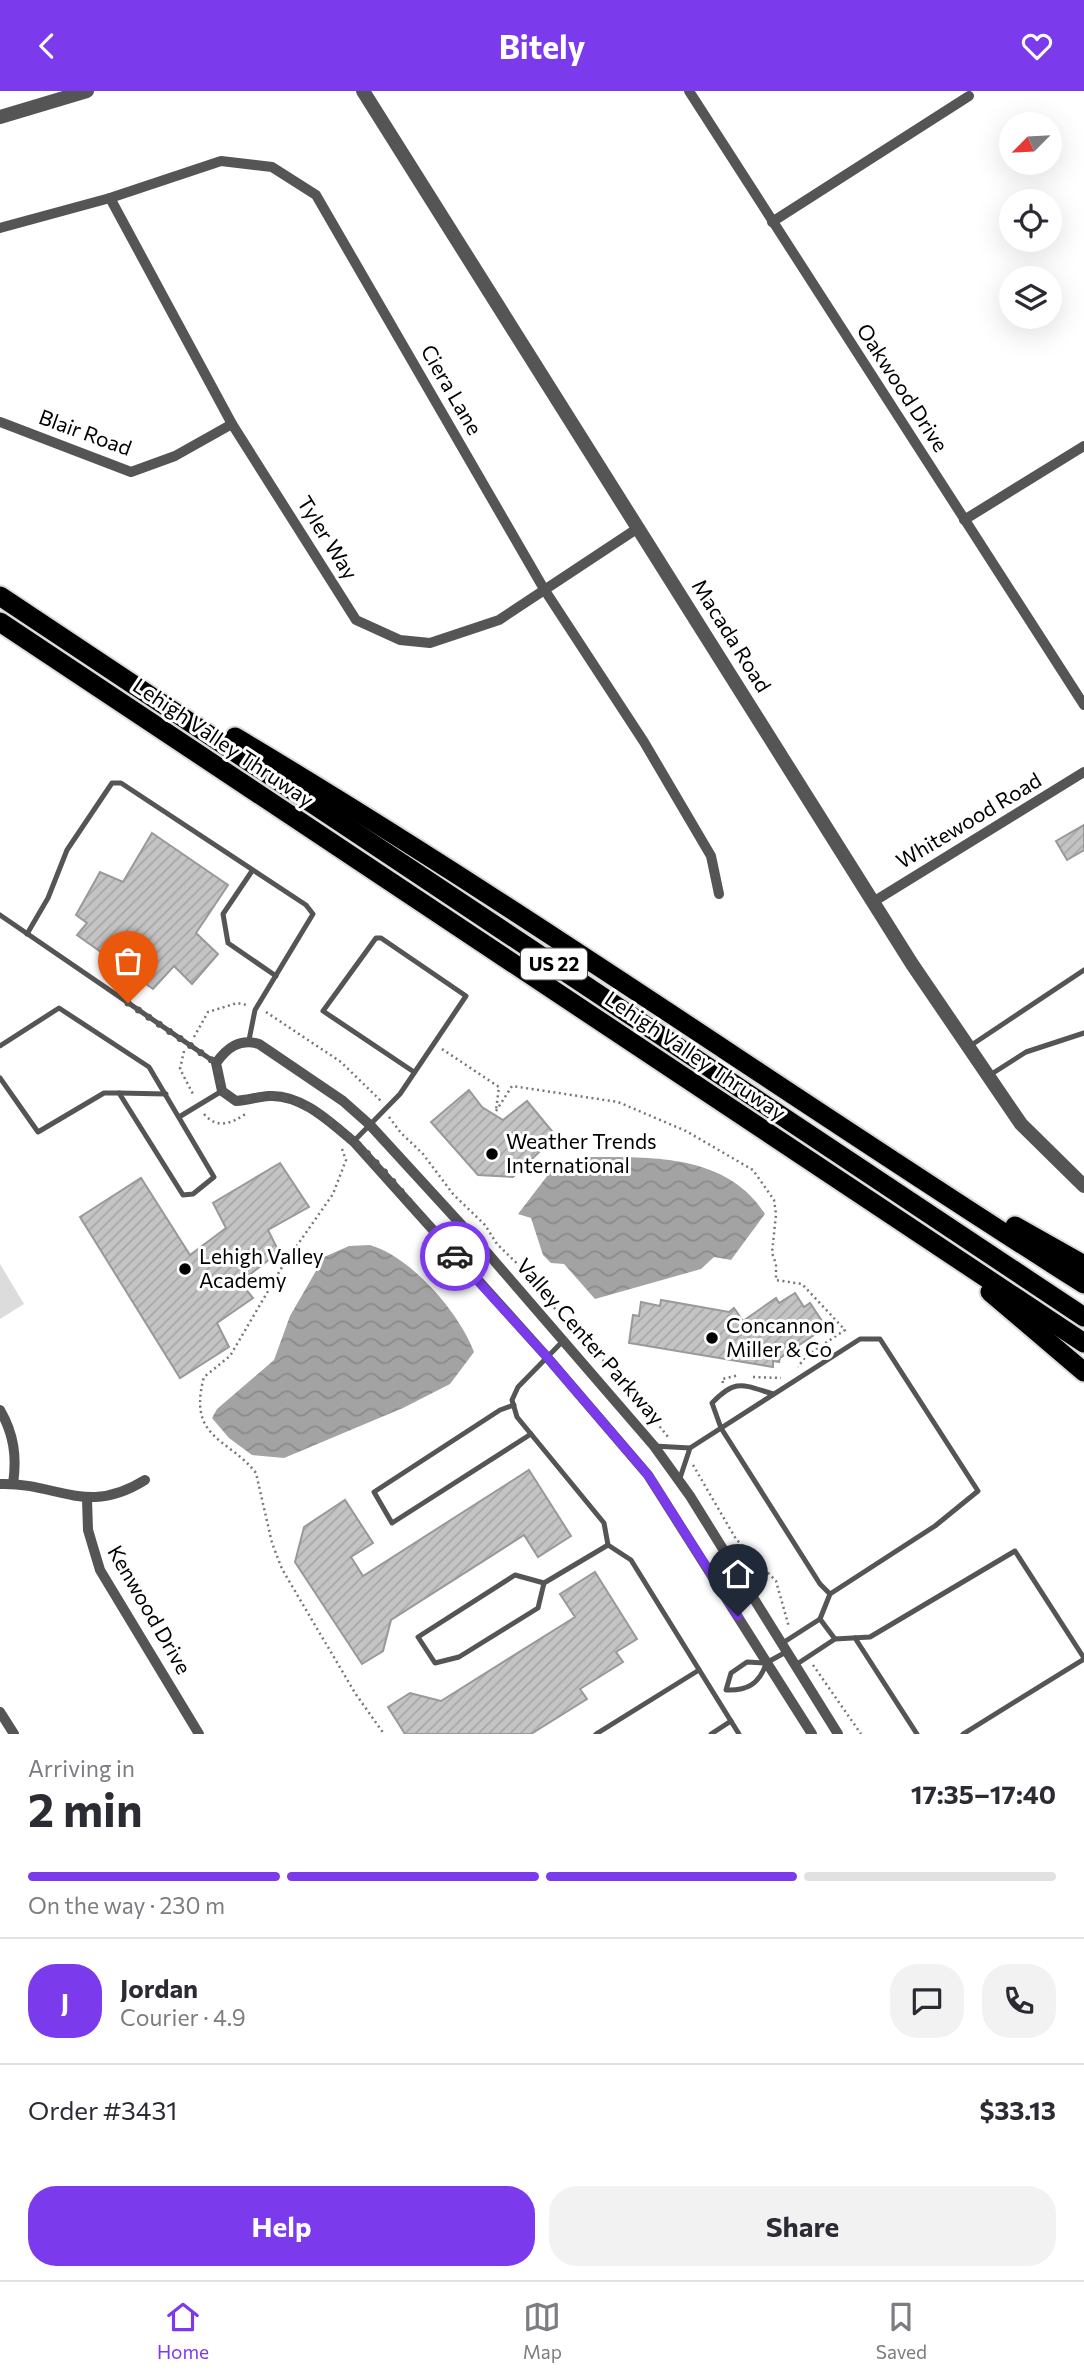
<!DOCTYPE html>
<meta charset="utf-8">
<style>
body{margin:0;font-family:Commissioner,sans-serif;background:#f2f2f3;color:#2b2b33;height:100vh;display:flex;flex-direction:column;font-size:26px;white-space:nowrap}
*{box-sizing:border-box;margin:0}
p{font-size:23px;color:#7c7c81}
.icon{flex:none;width:38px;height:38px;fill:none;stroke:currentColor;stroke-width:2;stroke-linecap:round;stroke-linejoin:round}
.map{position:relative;height:1643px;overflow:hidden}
.side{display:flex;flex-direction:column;background:#fff;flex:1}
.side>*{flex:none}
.needle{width:46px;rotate:246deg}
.buttons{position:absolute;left:999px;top:21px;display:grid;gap:14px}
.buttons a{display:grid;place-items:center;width:63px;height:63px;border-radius:50%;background:#fff;box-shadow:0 7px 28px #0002;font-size:35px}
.pin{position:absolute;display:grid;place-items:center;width:60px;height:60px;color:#fff;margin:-72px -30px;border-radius:50% 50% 50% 0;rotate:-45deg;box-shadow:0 0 7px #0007}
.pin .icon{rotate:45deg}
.courier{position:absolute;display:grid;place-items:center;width:70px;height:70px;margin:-35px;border:5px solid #7c3aed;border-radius:50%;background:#fff;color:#222;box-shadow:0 2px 9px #0007}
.overview em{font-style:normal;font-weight:700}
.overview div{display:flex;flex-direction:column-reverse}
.overview{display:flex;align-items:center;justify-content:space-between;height:119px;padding:0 28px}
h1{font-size:46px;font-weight:700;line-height:52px}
.bar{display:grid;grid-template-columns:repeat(4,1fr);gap:10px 7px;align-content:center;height:84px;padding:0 28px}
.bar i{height:9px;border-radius:5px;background:#e1e1e2}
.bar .on{background:#7c3aed}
.bar p{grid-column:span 4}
.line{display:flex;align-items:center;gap:18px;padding:0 28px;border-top:2px solid #e1e1e2}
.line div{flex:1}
.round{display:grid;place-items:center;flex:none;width:74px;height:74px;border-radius:28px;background:#f2f2f3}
.button{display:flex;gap:14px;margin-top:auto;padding:14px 28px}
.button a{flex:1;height:80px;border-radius:28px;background:#7c3aed;color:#fff;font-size:28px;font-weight:700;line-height:80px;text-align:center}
.button a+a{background:#f2f2f3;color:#2b2b33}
header{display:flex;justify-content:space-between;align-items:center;height:91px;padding:0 28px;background:#7c3aed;color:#fff;font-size:32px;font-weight:700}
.tab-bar{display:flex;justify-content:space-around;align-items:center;height:98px;border-top:2px solid #e1e1e2;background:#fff;font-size:19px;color:#7c7c81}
.tab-bar a{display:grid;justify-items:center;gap:4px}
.tab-bar .on{color:#7c3aed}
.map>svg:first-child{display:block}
.park{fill:#dcdcdc}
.water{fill:url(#water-waves)}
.building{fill:url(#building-hatch);stroke:#999;stroke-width:2}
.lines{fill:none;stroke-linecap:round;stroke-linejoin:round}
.motorway-casing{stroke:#dbdbdb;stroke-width:23}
.path{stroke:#777;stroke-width:2.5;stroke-dasharray:2 3.5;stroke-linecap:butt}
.service{stroke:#555;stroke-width:5}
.minor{stroke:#555;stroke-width:10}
.tertiary{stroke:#555;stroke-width:14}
.motorway{stroke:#000;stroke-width:19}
.done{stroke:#595959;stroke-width:7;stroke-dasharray:0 12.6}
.route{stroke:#7c3aed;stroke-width:9}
.poi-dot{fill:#000;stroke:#fff;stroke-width:2.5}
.labels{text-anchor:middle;stroke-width:6;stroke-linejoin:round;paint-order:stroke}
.shield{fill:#fff;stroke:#4c4c4c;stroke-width:2}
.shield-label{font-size:19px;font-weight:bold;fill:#000}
.street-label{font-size:21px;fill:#000;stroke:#fff}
.poi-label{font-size:21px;fill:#000;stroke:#fff;text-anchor:start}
</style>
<header><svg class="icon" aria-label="back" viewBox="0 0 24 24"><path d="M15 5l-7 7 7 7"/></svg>Bitely<svg class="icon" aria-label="heart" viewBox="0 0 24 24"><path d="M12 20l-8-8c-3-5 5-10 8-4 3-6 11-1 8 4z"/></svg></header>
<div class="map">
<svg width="1084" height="1643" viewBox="0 0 1084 1643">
<defs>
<pattern id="water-waves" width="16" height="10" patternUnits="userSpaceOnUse" patternTransform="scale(1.75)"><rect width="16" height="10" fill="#a3a3a3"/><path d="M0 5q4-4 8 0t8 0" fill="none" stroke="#8b8b8b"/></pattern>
<pattern id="building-hatch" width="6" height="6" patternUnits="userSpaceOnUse" patternTransform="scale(1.75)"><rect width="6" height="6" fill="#c4c4c4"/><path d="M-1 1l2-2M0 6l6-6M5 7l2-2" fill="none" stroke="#a7a7a7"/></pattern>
</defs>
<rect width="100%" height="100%" fill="#fff"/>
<polygon class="park" points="0,1173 24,1213 0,1228"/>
<g class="water">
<path d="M582 1066C647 1066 726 1061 765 1123L731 1169 714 1166 701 1178 595 1208 564 1173 551 1172 543 1164 531 1127 518 1123 551 1080Z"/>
<path d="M370 1154C411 1166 459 1221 474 1261L450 1293 403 1317 284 1367 252 1364 229 1347 212 1327 217 1318 274 1269 290 1225 324 1166 349 1155Z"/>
</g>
<g class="building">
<polygon points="1084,734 1084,759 1067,769 1056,750"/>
<polygon points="152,742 228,794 196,842 218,863 192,893 174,875 153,898 77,844 87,832 76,824 100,781 123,791"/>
<polygon points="469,999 482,1016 503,1029 527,1010 556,1045 513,1086 478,1084 431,1031"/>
<polygon points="280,1072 309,1116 268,1139 279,1161 240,1191 253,1207 217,1232 229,1256 180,1287 80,1126 141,1087 190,1164 226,1137 213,1112"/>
<polygon points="795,1202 804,1216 810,1212 826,1236 780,1267 779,1271 773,1270 773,1276 629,1252 633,1224 639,1225 641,1211 660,1215 661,1209 729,1221 734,1217 743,1230 776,1207 779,1212"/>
<polygon points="529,1379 571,1445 538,1466 524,1444 391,1529 383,1560 362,1573 295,1471 304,1436 345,1409 373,1452 351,1466 363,1485"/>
<polygon points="595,1481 637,1548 616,1561 623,1571 580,1598 587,1608 531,1643 405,1643 388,1616 410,1602 441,1610 575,1526 560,1503"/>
</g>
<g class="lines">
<g class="motorway-casing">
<g id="motorway">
<polyline points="0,505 1084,1226"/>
<polyline points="0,531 1084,1252"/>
<path d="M235 646C524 818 799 1013 1084 1193"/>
<polyline points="1015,1135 1084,1174"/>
<polyline points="990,1201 1084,1281"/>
</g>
</g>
<g class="path">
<polyline points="266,921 341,971 381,1010"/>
<polyline points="194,946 208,921 237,912 247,914"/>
<polyline points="442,958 499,996 496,1019"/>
<polyline points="184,960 180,978 194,1005"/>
<polyline points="496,1020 512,995 618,1011 686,1040 753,1079 774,1109 776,1123 772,1162 776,1173 776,1189 802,1193 845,1239 806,1265 798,1276"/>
<path d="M204 1023C218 1039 232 1032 247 1022"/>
<polyline points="389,1026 401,1042 423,1063 453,1103 485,1134 497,1153 532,1187 567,1234 623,1289 668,1346"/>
<path d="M342 1058 346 1069 333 1103 282 1176 230 1265 204 1286C187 1348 229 1347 256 1382L272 1452 282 1478 355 1602 384 1643"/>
<polyline points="753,1286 781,1287"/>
<polyline points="723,1292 722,1288 739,1284"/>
<polyline points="693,1374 736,1448 776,1490 789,1536"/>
<polyline points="813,1574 861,1643"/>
</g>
<g class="service">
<polyline points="252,780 223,823 228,852 276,885"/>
<polyline points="0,824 216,972"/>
<polyline points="27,843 48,807 67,759 112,692 121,692 306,814 313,823 255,919 249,949"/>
<polyline points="0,955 59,917 149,976 214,1086 193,1103 183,1104 119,1002 104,1002 38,1041 0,987"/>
<polyline points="970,955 1084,879"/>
<polyline points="990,984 1026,961 1084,942"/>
<polyline points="119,1002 166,1003"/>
<polyline points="179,1026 222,1000"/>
<polyline points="354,1050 400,1003 466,905 381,847 376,847 323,920 414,981"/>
<polyline points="564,1249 518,1296 512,1309 517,1326 604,1432 608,1454 631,1469 739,1643"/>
<path d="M773 1303C743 1294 736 1287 712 1312L721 1337 820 1493 830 1503"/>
<polyline points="514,1314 500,1319 374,1401 392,1432 531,1343"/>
<polyline points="654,1355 690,1357 860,1248 880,1248 978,1400 935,1435 830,1503 820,1528 781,1553"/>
<polyline points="680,1387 690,1357"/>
<polyline points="544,1492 538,1517 459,1566 435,1572 418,1546 515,1484 544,1492 608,1454"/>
<polyline points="820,1528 835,1548 870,1546 1015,1460 1084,1567"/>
<polyline points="855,1547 917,1643"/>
<path d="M766 1573C759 1593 747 1600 726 1599L731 1582 747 1571 766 1572 786 1561"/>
<polyline points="794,1575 835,1548"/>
<polyline points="596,1643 699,1579"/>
<polyline points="711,1643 731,1630"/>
<polyline points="963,1643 1084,1568"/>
</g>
<g class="minor">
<polyline points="689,0 1084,614"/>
<polyline points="110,107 232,333 356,529 400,549 430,552 499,529 638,437"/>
<polyline points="772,131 969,5"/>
<polyline points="0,137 110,107 221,70 272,76 316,104 544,498 644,651 711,765 719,803"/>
<polyline points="0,331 131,381 175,365 232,333"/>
<polyline points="964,429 1084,355"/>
<polyline points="873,811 1084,681"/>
<path d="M0 1319C14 1343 17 1366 13 1393"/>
<path d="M0 1393C57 1391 86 1426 145 1389"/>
<polyline points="87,1408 88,1439 100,1479 199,1643"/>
<polyline points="0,1621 14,1643"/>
<path d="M812 1643 648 1384 547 1266 354 1051C331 1032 302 1003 269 1005 258 1006 247 1009 236 1010L222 1000 216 972C227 957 239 947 259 953L343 1010 370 1034 490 1165 654 1355 690 1405 838 1643"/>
</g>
<g class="tertiary">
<polyline points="363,0 912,873 1021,1033 1084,1095"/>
<polyline points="0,26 87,0"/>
</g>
<use href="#motorway" class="motorway"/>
</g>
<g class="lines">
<path class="done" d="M128 912 216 972 222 1000 236 1010C247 1009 262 1004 273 1005 345 1013 409 1115 455 1165"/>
<polyline class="route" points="455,1165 547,1266 648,1384 738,1525"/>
</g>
<g class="poi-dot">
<circle cx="492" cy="1063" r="7"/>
<circle cx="185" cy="1178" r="7"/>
<circle cx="712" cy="1247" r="7"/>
</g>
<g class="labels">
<rect class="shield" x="521" y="857.5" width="66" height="31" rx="5"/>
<g class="shield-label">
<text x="554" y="880">US 22</text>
</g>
<g class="street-label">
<text transform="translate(902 297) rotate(57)" y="7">Oakwood Drive</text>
<text transform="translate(451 299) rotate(60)" y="7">Ciera Lane</text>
<text transform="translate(85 342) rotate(20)" y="7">Blair Road</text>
<text transform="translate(327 447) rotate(58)" y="7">Tyler Way</text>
<text transform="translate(731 545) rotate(58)" y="7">Macada Road</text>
<text transform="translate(223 652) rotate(34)" y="7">Lehigh Valley Thruway</text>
<text transform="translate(969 730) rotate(-31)" y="7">Whitewood Road</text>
<text transform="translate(695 965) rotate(34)" y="7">Lehigh Valley Thruway</text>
<text transform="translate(590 1251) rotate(49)" y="7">Valley Center Parkway</text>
<text transform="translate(149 1519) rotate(60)" y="7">Kenwood Drive</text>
</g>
<g class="poi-label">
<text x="506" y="1058">Weather Trends<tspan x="506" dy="24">International</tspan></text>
<text x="199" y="1173">Lehigh Valley<tspan x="199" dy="24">Academy</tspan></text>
<text x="726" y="1242">Concannon<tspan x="726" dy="24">Miller &amp; Co</tspan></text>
</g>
</g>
</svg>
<div class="buttons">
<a><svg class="needle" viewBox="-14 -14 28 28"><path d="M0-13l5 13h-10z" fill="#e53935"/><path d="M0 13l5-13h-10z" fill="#7c7c81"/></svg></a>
<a><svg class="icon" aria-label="locate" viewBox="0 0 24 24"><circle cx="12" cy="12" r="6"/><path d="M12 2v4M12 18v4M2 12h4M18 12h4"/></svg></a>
<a><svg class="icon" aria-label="layers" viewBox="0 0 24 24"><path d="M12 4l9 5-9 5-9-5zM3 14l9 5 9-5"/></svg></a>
</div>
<div class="pin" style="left:128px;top:912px;background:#ea580c"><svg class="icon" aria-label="bag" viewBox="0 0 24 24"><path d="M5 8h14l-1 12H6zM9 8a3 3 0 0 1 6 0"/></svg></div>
<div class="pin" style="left:738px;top:1525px;background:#1f2937"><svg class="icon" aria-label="home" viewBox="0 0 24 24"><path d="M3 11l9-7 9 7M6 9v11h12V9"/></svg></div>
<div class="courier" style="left:455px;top:1165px"><svg class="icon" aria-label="car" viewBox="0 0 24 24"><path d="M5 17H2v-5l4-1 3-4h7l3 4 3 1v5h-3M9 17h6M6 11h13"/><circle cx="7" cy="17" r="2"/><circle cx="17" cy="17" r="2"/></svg></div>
</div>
<section class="side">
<div class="overview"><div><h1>2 min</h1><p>Arriving in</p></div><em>17:35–17:40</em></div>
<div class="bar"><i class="on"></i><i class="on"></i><i class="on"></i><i></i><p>On the way · 230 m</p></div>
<div class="line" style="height:126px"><b class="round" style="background:#7c3aed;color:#fff">J</b><div><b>Jordan</b><p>Courier · 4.9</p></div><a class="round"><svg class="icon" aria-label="chat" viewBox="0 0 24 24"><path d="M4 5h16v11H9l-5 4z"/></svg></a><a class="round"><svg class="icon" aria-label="phone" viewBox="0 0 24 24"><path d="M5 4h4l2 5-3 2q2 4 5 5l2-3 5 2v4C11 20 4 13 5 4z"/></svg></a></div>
<div class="line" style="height:91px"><div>Order #3431</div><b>$33.13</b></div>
<div class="button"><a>Help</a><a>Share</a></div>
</section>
<nav class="tab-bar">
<a class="on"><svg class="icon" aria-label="home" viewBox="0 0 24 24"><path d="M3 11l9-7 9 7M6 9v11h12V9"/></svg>Home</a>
<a><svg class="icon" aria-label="map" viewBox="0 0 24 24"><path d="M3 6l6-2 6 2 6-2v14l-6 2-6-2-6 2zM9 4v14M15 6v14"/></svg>Map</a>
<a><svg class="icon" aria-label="saved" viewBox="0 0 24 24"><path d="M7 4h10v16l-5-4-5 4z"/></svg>Saved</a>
</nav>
